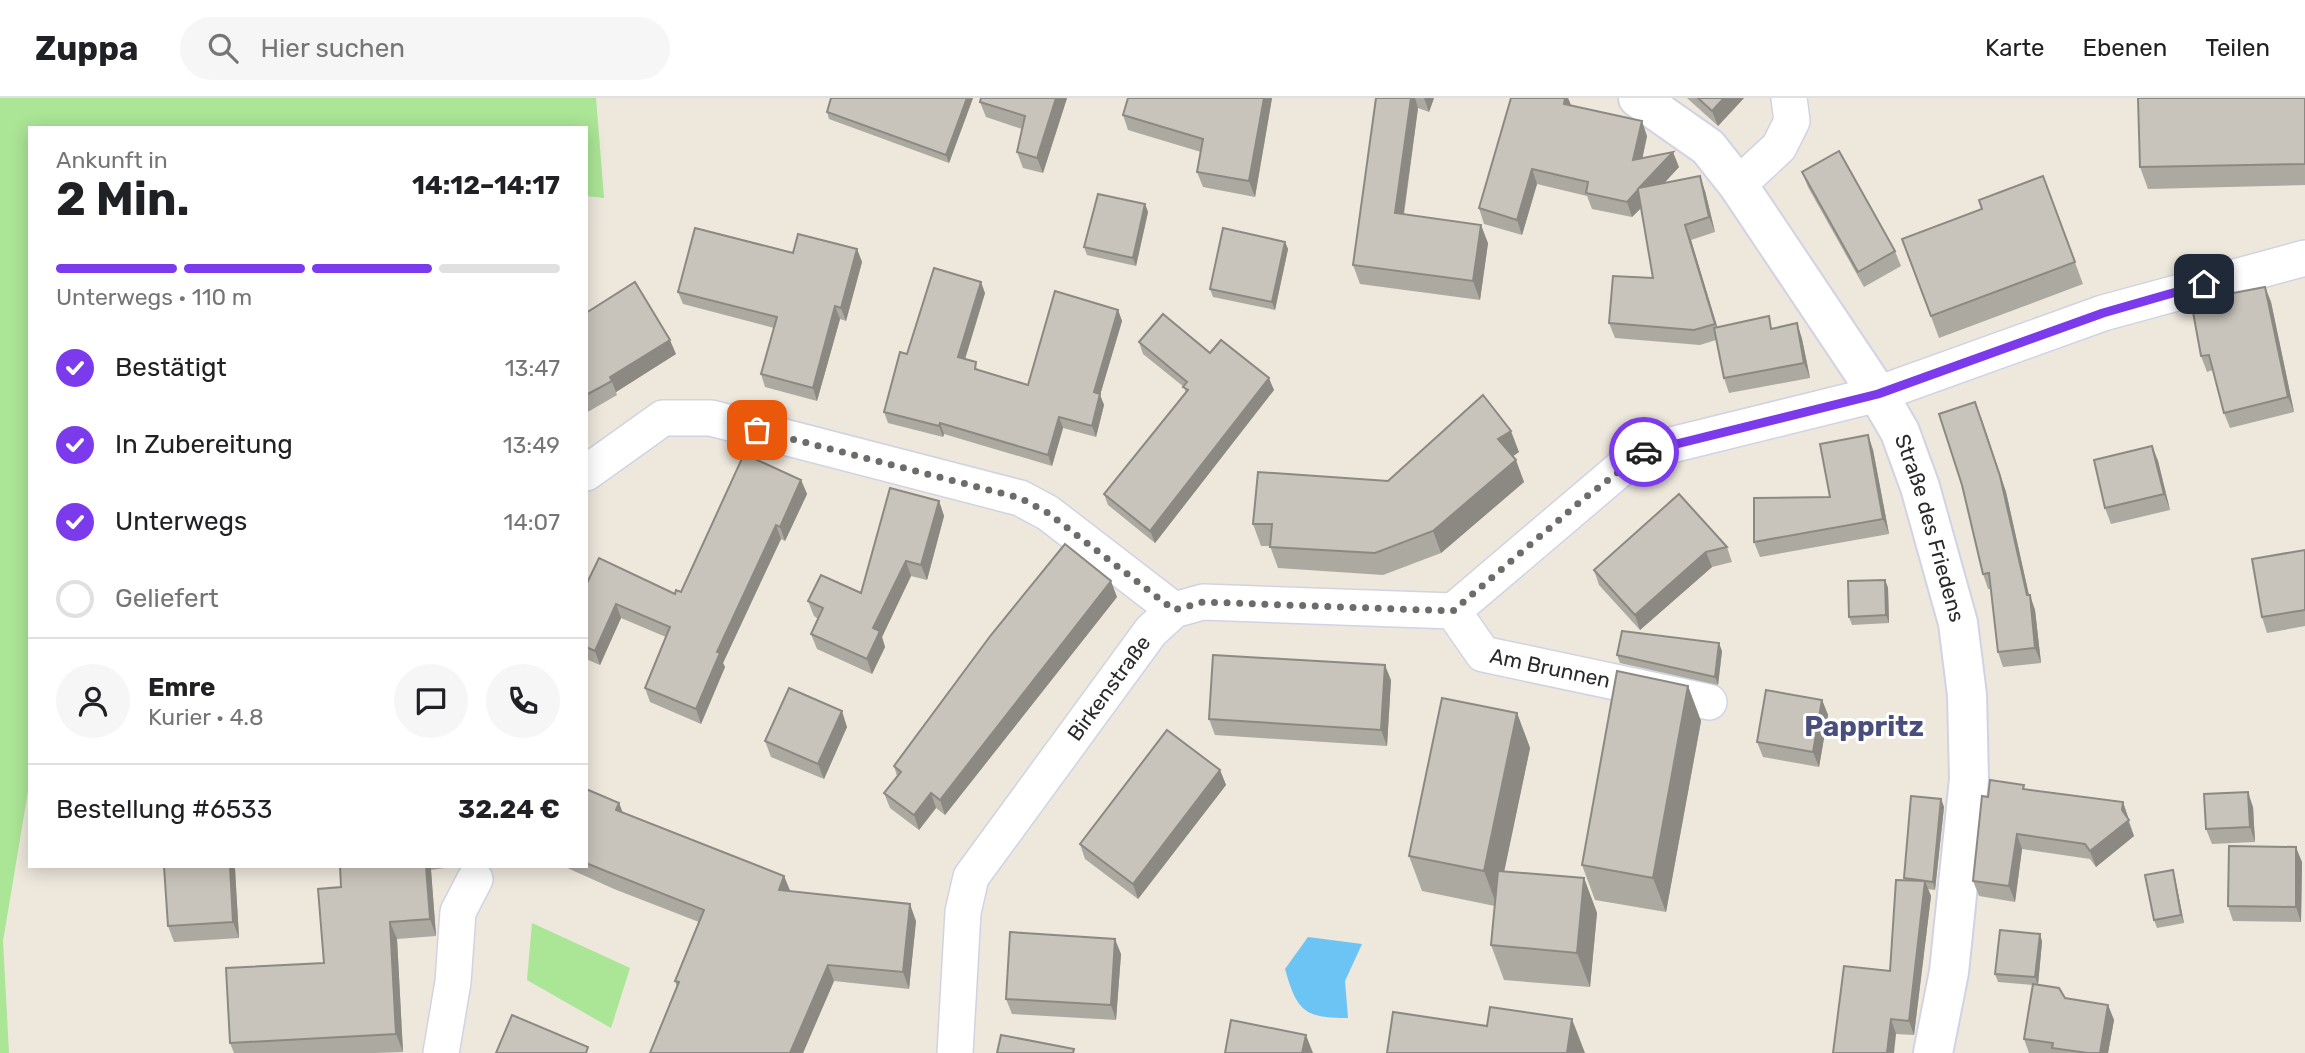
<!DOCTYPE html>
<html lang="de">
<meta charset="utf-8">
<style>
body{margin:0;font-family:Rubik,sans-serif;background:#f6f6f6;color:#202124;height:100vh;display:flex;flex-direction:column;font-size:26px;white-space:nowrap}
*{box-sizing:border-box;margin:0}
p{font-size:23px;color:#757577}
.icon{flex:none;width:38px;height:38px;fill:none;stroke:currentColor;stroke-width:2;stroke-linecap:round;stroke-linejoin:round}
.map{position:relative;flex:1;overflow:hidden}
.panel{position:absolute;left:28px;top:28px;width:560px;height:742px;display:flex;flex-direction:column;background:#fff;border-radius:0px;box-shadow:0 4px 18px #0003}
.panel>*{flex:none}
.pin{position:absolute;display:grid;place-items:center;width:60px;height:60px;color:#fff;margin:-30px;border-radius:14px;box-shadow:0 4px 10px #0006}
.courier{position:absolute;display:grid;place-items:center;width:70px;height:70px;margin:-35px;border:5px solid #7c3aed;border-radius:50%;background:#fff;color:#222;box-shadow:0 2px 9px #0007}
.summary em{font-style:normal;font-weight:700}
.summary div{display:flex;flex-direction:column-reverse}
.summary{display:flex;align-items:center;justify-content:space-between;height:119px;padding:0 28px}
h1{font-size:46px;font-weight:700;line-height:52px}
.bar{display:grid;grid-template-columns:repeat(4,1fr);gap:10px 7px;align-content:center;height:84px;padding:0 28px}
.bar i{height:9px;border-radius:5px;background:#e0e0e0}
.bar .current{background:#7c3aed}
.bar p{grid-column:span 4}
.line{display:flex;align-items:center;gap:18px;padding:0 28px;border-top:2px solid #e0e0e0}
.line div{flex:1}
.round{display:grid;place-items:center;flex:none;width:74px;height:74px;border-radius:37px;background:#f6f6f6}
ol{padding:0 28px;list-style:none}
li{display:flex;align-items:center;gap:21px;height:77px}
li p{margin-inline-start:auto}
li .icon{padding:7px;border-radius:50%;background:#7c3aed;color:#fff;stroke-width:4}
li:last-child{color:#757577}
li i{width:38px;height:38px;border:4px solid #e0e0e0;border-radius:50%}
header{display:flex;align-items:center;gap:42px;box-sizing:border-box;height:98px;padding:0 35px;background:#fff;border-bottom:2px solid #e0e0e0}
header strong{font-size:33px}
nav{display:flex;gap:38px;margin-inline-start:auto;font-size:24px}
.search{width:490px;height:63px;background:#f6f6f6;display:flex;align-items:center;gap:18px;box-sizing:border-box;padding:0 24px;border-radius:38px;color:#757577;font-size:26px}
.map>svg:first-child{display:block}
.green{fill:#abe596}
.water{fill:#6bc4f3}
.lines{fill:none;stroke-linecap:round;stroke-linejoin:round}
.minor-casing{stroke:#d1d3e4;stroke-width:38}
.tertiary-casing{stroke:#d1d3e4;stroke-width:42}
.minor{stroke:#fff;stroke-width:35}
.tertiary{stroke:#fff;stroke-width:38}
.wall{fill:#aca9a1}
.shaded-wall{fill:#8c8983}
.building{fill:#c8c4bb;stroke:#8c8983;stroke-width:2}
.done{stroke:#6e6c68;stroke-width:7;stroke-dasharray:0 12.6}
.route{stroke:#7c3aed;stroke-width:9}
.labels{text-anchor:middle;stroke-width:6;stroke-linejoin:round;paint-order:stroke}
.street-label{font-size:21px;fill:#2a2a2a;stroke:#fff}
.district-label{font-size:28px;font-weight:bold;fill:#494e7d;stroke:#fff}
</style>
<header>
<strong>Zuppa</strong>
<div class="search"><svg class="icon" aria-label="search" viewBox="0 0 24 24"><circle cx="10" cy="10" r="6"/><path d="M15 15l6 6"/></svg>Hier suchen</div>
<nav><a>Karte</a><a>Ebenen</a><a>Teilen</a></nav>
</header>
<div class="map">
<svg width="2305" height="955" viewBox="0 0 2305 955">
<rect width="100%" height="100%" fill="#ede7dc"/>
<g class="green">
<polygon points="0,0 596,0 604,100 586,98 586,30 30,30 30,681 3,843 9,955 0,955"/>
<polygon points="532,825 630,870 611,930 527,882"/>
</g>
<path class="water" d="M1308 839 1362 846 1345 883 1348 920C1304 920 1297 913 1285 871Z"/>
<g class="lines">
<g class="minor-casing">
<g id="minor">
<polyline points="1738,87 1779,49 1792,23 1789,0"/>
<polyline points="586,375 663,320 711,320 1020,400 1048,415 1174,512"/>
<path id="s1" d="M1453 513 1483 556 1709 604"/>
<polyline points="441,955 453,884 458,814 475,781"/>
<path id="s2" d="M955 955 963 814 971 779 1151 533 1174 512 1203 504 1453 513 1639 355 1878 296 2103 215 2305 160"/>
</g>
</g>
<g class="tertiary-casing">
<g id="tertiary">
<path id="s3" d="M1638 0 1708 49 1738 87 1878 296 1900 334 1920 389 1958 525 1967 597 1969 681 1949 874 1933 955"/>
</g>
</g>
<use href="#minor" class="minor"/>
<use href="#tertiary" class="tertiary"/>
</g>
<g class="wall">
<polygon points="973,0 949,65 829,21 827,14"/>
<polygon points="981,0 1067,0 1043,75 1023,70 1017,54 1022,31 986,19 980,4"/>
<polygon points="1128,0 1272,0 1255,99 1203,89 1197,74 1201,54 1128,32 1123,17"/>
<polygon points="1376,0 1434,0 1429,14 1418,10 1404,117 1488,145 1480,202 1360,186 1353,167"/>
<polygon points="1511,0 1568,0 1571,7 1647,38 1642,60 1679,69 1664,85 1705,93 1715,134 1691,142 1717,229 1773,230 1797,225 1802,241 1810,280 1729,295 1724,280 1716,242 1700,247 1615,240 1609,225 1653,180 1641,110 1632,119 1592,111 1587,98 1537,86 1522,137 1484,126 1479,110"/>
<polygon points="1687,0 1744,0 1718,28"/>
<polygon points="2305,0 2305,87 2148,91 2140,69"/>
<polygon points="1802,74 1895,153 1901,168 1864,189 1808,89"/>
<polygon points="2043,78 2083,186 1939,240 1902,141 1982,111"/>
<polygon points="1145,106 1148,114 1136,168 1087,157 1084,149"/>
<polygon points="1285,144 1288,151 1275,212 1213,199 1210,191"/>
<polygon points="857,151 862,164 846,223 840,221 817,303 765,289 761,276 774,230 683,206 678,194 793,155"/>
<polygon points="2265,189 2271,204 2294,314 2230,330 2224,315 2213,272 2207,274 2201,258"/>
<polygon points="985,195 965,261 979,272 1028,287 1118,212 1122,223 1100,297 1104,307 1096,339 1063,330 1052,368 944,336 943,339 888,325 884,314 907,256"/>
<polygon points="586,215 676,256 616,294 617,297 586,315"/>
<polygon points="1139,244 1210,255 1274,292 1155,445 1108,407 1104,396 1186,295 1184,289 1143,256"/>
<polygon points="1981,319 2006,394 2029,497 2035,512 2041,565 2003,569 1998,554 1991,491 1988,491 1983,476"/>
<polygon points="1868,337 1873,352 1889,436 1760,459 1754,444 1830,399"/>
<polygon points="2152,348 2158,363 2170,412 2111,426 2105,410"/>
<polygon points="1519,354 1513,358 1524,384 1441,455 1383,477 1278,470 1270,448 1261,448 1253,426 1388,383"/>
<polygon points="801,382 807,396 785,443 781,441 723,565 725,569 701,626 650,604 645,590 666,539 621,520 600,567 586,561 586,487 675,496 681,494"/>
<polygon points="939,403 944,418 927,482 911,478 882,539 885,549 872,576 817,551 811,536 818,521 814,518 808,503 861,495"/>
<polygon points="1727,449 1732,464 1712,469 1640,532 1599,487 1594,472"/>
<polygon points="2305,452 2305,528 2267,535 2262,519"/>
<polygon points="1885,482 1888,490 1889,525 1852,527 1849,519"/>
<polygon points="1117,499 945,717 936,710 919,732 890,710 884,695 897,678 894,668"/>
<polygon points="1722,553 1718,587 1620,565 1617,557"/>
<polygon points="1391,582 1387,648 1215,637 1209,621"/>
<polygon points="1688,588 1701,623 1666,814 1595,802 1582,767"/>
<polygon points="1822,602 1828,617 1819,669 1763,659 1757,644"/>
<polygon points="1517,615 1530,650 1504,773 1584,780 1597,815 1590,889 1504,882 1491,847 1495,808 1422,793 1409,758"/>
<polygon points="847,629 824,681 771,659 765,643"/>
<polygon points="1220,672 1226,687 1138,801 1085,761 1080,746"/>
<polygon points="586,691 619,705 623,715 784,778 790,793 916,823 909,891 834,883 803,955 650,955 677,889 675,883 699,824 614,791 563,768 586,768"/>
<polygon points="2025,691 2123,704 2134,738 2096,769 2090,761 2022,751 2015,804 1979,798 1973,783 1988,699"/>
<polygon points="1941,701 1944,709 1935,792 1928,791 1931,798 1914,937 1896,936 1833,955 1890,873 1905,782 1904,780"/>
<polygon points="2253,709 2255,744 2212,746 2206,731"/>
<polygon points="2302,764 2301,824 2233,823 2228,808"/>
<polygon points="164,768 233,768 235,771 239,840 174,844 168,828"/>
<polygon points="340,768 459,768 431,772 436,838 397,841 403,954 375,955 234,955 230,945 324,865 341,789"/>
<polygon points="2173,772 2175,780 2184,825 2157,830 2154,822"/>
<polygon points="2040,836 2042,844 2038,886 2065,900 2108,907 2114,922 2108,955 2029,955 2024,941 2033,887 1998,884 1995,876"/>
<polygon points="1121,856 1116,922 1012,916 1006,901"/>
</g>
<g class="shaded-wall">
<polygon points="967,0 973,0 949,65 946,57"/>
<polygon points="1056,0 1067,0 1043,75 1037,60"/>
<polygon points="1264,0 1272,0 1255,99 1249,83"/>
<polygon points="1411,0 1415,0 1418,10 1401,134 1395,115"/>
<polygon points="1424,0 1434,0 1429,14"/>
<polygon points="1565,0 1568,0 1572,10 1564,6"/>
<polygon points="1724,0 1744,0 1718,28 1712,13"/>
<polygon points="1642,23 1647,38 1639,77 1633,62"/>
<polygon points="1673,54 1679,69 1645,106 1639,90"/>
<polygon points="1532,71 1537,86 1522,137 1517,122"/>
<polygon points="1700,78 1705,93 1715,134 1709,119"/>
<polygon points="1638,92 1644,107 1632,119 1627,104"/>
<polygon points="1145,106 1148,114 1136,168 1133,160"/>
<polygon points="1481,127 1488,145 1480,202 1473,183"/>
<polygon points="1685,127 1691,142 1721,241 1715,226"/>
<polygon points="1285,144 1288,151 1275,212 1272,204"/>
<polygon points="857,151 862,164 846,223 841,210"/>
<polygon points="981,184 985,195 962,271 958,259"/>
<polygon points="2265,189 2271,204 2294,314 2288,299"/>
<polygon points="835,208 840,221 817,303 813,290"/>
<polygon points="1118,212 1122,223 1100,297 1104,307 1096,339 1092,328 1094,294"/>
<polygon points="1797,225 1802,241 1810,280 1804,265"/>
<polygon points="670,242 676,256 616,294 610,279"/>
<polygon points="1269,280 1274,292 1155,445 1150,433"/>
<polygon points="1059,319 1063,330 1052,368 1048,357"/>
<polygon points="1981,319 2006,394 2030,502 2030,497 2035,512 2041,565 2035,550 2027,497"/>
<polygon points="940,325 944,336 943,339 939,328"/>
<polygon points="1511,333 1519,354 1506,363 1498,341"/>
<polygon points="1868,337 1873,352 1889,436 1883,421"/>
<polygon points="2152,348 2158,363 2170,412 2164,396"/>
<polygon points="1516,362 1524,384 1441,455 1433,433"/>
<polygon points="801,382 807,396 785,443 780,429"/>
<polygon points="939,403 944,418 927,482 921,467"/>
<polygon points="776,427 781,441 723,565 725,569 701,626 696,611 717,554"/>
<polygon points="1706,454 1712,469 1640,532 1635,517"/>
<polygon points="906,463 911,478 882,539 885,549 872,576 867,561 873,530"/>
<polygon points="1885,482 1888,490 1889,525 1886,517"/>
<polygon points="1111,483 1117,499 945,717 940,702"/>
<polygon points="616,506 621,520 600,567 595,553"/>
<polygon points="1719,545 1722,553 1718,587 1715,579"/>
<polygon points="1385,567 1391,582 1387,648 1381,632"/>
<polygon points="1688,588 1701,623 1666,814 1653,780"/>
<polygon points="1822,602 1828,617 1819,669 1813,654"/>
<polygon points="842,613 847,629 824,681 818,666"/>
<polygon points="1517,615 1530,650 1497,808 1484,773"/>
<polygon points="1220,672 1226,687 1138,801 1133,786"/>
<polygon points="2248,694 2253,709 2255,744 2250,729"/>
<polygon points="931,695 936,710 919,732 914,717"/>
<polygon points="1941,701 1944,709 1935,792 1933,784"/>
<polygon points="2123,704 2128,719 2128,723 2134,738 2096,769 2090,753 2122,712"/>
<polygon points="619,705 625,721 616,712"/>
<polygon points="2017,736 2022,751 2015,804 2009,788"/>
<polygon points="2296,749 2302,764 2301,824 2296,809"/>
<polygon points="230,768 233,768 235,771 239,840 233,824"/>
<polygon points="426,768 430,768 431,772 436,838 430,821"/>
<polygon points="2173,772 2175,780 2184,825 2181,817"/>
<polygon points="784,778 791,795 779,792"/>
<polygon points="1584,780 1597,815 1590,889 1577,855"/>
<polygon points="1925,783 1931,798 1914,937 1909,923"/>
<polygon points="910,806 916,823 909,891 903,874"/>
<polygon points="390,824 397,841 403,954 396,936"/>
<polygon points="2040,836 2042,844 2038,887 2035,879"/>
<polygon points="1115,841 1121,856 1116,922 1111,907"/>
<polygon points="828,867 834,883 803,955 790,955"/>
<polygon points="2108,907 2114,922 2108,955 2100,955"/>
<polygon points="1572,921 1585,955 1567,955"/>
<polygon points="1891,921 1896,936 1894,955 1887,955"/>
<polygon points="1306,937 1313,955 1302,955"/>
</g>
<g class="building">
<polygon points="831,0 967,0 946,57 827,14"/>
<polygon points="981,0 1056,0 1037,60 1017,54 1025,18 980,4"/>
<polygon points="1128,0 1264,0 1249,83 1197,74 1203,41 1123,17"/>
<polygon points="1376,0 1411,0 1395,115 1481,127 1473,183 1353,167"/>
<polygon points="1511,0 1565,0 1564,6 1642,23 1633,62 1673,54 1639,90 1700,78 1709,119 1685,127 1715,226 1694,232 1609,225 1613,178 1653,180 1638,92 1627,104 1586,95 1588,84 1532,71 1517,122 1479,110"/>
<polygon points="1698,0 1724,0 1712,13"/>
<polygon points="2138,0 2305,0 2305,66 2140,69"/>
<polygon points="1839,53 1895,153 1858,174 1802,74"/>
<polygon points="2043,78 2075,164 1931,218 1902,141 1982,111 1979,102"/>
<polygon points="1098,96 1145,106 1133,160 1084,149"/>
<polygon points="695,130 793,155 798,136 857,151 841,210 835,208 813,290 761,276 777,219 678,194"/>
<polygon points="1223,130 1285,144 1272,204 1210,191"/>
<polygon points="934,170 981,184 958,259 976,264 975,271 1028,287 1055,193 1118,212 1094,294 1100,296 1092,328 1059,319 1048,357 940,325 939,328 884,314 900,254 907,256"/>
<polygon points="635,184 670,242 610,279 612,283 586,297 586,215"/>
<polygon points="2265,189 2288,299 2224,315 2209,257 2201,258 2191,203"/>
<polygon points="1163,216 1210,255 1221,242 1269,280 1150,433 1104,396 1188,292 1183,289 1187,284 1139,244"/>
<polygon points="1769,218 1771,231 1797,225 1804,265 1724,280 1714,230"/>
<polygon points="1483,297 1511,333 1498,341 1516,362 1433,433 1375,455 1270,449 1272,426 1253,426 1258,374 1388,383"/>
<polygon points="1975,304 2000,378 2027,497 2030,497 2035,550 1998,554 1989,475 1983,476 1962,387 1939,316"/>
<polygon points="1868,337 1883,421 1754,444 1754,400 1830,399 1820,346"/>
<polygon points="2152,348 2164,396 2105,410 2094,362"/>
<polygon points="744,356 801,382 780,429 776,427 717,554 720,555 696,611 645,590 670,529 616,506 595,553 586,549 586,487 599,460 675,496 676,492 681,494"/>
<polygon points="890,390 939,403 921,467 906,463 873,530 880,533 867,561 811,536 823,510 808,503 821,477 861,495"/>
<polygon points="1679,396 1727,449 1706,454 1635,517 1594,472"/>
<polygon points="1065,446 1111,483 940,702 931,695 914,717 884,695 901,674 894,668 991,537"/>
<polygon points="2305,452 2305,512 2262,519 2252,461"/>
<polygon points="1885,482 1886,517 1849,519 1848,483"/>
<polygon points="1622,533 1719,545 1715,579 1617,557"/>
<polygon points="1213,557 1385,567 1381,632 1209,621"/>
<polygon points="1617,573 1688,588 1653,780 1582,767"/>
<polygon points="789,590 842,613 818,666 765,643"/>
<polygon points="1766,592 1822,602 1813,654 1757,644"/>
<polygon points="1442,600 1517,615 1484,773 1409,758"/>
<polygon points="1167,632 1220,672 1133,786 1080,746"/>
<polygon points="1990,682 2024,687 2023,691 2123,704 2122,712 2129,722 2090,753 2085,746 2017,736 2009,788 1973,783 1982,698 1988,699"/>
<polygon points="586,691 619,705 616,712 784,778 779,792 910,806 903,874 828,867 790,955 650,955 679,884 675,883 704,812 608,774 586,765"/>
<polygon points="2248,694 2250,729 2206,731 2204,696"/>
<polygon points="1911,698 1941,701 1933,784 1904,780"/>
<polygon points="2229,748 2296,749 2296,809 2228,808"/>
<polygon points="164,768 230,768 233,824 168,828"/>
<polygon points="340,768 426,768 430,821 390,824 396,936 230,945 226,870 324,865 318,791 341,789"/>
<polygon points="2173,772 2181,817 2154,822 2145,777"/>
<polygon points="1498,773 1584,780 1577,855 1491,847"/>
<polygon points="1896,782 1925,783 1909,923 1891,921 1887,955 1833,955 1844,868 1890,873"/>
<polygon points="2000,832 2040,836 2035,879 1995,876"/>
<polygon points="1010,834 1115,841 1111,907 1006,901"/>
<polygon points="2033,886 2059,890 2065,900 2108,907 2100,955 2088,955 2052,950 2053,945 2024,941"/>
<polygon points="1490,909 1572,921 1567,955 1387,955 1393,914 1487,928"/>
<polygon points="512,917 588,949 586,955 496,955"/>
<polygon points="1231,922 1306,937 1302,955 1225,955"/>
<polygon points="1001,937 1074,951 1073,955 997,955"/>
</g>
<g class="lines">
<polyline class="done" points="757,332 1020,400 1048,415 1174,512 1203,504 1453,513 1581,403 1644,354"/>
<polyline class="route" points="1644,354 1878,296 2103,215 2204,186"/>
</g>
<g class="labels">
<g class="street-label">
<text dy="7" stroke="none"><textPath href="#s3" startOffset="530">Straße des Friedens</textPath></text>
<text dy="7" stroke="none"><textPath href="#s1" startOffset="121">Am Brunnen</textPath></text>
<text dy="7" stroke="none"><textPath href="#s2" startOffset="411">Birkenstraße</textPath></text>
</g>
<g class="district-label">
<text x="1864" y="638">Pappritz</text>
</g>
</g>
</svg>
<div class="pin" style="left:757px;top:332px;background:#ea580c"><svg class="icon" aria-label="bag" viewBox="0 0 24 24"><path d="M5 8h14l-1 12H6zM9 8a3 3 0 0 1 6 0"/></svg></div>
<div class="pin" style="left:2204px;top:186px;background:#1f2937"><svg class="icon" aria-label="home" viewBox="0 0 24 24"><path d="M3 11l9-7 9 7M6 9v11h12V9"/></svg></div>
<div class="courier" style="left:1644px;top:354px"><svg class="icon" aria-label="car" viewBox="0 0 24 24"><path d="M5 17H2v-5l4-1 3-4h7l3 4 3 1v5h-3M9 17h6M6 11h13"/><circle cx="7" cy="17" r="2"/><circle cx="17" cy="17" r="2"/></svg></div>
<section class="panel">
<div class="summary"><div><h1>2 Min.</h1><p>Ankunft in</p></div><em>14:12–14:17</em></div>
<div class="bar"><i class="current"></i><i class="current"></i><i class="current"></i><i></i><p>Unterwegs · 110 m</p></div>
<ol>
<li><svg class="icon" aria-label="check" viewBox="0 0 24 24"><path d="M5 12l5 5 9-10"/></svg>Bestätigt<p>13:47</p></li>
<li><svg class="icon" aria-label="check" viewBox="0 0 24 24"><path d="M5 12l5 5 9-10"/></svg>In Zubereitung<p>13:49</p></li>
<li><svg class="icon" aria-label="check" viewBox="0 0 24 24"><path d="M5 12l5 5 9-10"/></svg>Unterwegs<p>14:07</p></li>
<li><i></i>Geliefert</li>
</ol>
<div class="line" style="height:126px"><a class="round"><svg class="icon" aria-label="person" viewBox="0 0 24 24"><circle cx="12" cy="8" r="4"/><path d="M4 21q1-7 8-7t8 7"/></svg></a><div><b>Emre</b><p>Kurier · 4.8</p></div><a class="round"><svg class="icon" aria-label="chat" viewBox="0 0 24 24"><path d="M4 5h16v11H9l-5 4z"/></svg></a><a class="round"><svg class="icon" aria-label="phone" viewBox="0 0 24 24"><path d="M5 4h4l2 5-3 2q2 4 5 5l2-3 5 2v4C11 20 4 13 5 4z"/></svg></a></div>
<div class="line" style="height:91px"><div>Bestellung #6533</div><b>32.24 €</b></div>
</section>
</div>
